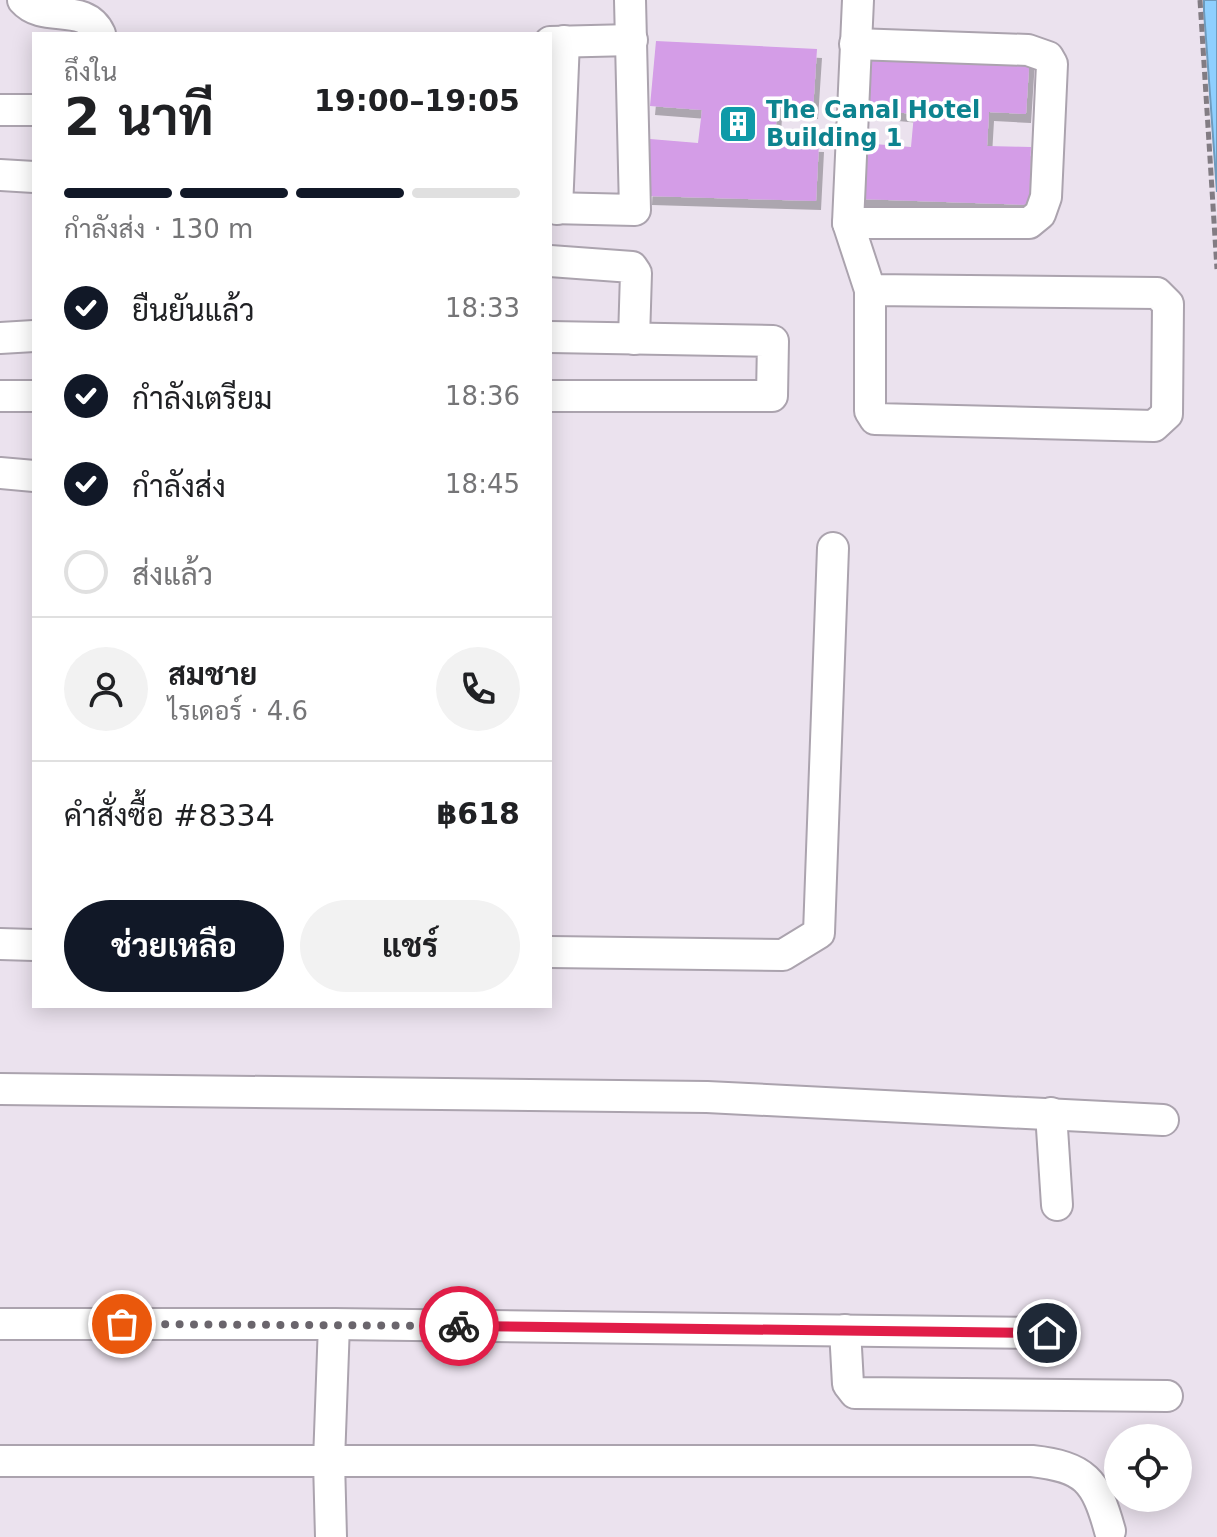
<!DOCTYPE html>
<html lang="th">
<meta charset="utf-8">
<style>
body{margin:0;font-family:"DejaVu Sans",Sarabun,sans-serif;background:#f2f2f2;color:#202124;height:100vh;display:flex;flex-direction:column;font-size:30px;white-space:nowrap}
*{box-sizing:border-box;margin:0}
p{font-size:26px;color:#757577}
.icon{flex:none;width:44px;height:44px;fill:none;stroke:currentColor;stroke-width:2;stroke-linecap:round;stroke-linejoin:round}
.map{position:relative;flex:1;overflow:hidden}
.drawer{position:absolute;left:32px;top:32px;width:520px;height:976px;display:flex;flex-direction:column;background:#fff;border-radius:0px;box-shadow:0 4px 20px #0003}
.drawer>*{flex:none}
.fabs{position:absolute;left:1104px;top:1424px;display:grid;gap:16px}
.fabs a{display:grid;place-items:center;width:88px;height:88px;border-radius:50%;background:#fff;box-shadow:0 4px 20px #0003;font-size:40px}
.pin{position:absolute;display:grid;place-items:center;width:68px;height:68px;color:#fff;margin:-34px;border:4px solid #fff;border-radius:50%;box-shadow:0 2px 8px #0007}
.courier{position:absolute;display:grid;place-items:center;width:80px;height:80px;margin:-40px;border:6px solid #e11d48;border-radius:50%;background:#fff;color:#222;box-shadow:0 2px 10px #0007}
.summary em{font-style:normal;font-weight:700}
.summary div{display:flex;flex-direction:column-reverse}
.summary{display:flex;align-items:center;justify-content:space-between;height:136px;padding:0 32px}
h1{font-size:52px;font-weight:700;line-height:60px}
.bar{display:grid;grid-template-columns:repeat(4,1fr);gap:12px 8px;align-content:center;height:96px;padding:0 32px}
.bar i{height:10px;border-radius:6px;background:#e0e0e0}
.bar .current{background:#111827}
.bar p{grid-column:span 4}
.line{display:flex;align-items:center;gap:20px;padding:0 32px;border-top:2px solid #e0e0e0}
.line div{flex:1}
.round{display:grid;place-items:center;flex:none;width:84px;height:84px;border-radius:42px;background:#f2f2f2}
ol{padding:0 32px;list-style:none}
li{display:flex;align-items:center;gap:24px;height:88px}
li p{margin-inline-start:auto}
li .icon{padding:8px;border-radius:50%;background:#111827;color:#fff;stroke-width:4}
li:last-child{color:#757577}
li i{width:44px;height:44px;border:4px solid #e0e0e0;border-radius:50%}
.action{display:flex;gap:16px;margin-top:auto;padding:16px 32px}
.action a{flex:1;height:92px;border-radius:48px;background:#111827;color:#fff;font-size:32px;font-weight:700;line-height:92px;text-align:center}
.action a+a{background:#f2f2f2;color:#202124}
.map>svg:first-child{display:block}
.water{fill:#8ecffe;stroke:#6e9bbd;stroke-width:2}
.building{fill:#d49de7;filter:url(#shadow)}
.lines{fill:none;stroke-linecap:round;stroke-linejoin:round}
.minor-casing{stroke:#aba3ae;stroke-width:34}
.path{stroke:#827c83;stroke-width:5;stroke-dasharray:8 4;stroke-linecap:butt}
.minor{stroke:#fff;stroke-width:30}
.done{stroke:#6a656c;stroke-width:8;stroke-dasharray:0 14.4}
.route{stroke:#e11d48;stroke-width:10}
.labels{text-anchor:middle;stroke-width:7;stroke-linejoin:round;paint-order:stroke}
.culture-label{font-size:24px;font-weight:bold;fill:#0d838f;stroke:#fff;text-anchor:start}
</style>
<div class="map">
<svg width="1217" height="1537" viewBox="0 0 1217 1537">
<defs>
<filter id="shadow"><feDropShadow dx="5" dy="9" stdDeviation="0" flood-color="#0004"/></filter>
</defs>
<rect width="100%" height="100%" fill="#ebe2ee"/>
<polygon class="water" points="1204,0 1217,0 1217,192 1204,11"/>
<g class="building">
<polygon points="656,41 817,49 813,110 777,108 775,142 819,143 816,201 647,196 650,139 698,143 702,110 650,106"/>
<polygon points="868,44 1030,52 1026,114 989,112 987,146 1031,147 1029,205 859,199 862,143 911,147 914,114 862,109"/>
</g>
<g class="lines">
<g class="minor-casing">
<g id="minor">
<path d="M23 0C44 24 85 1 100 34"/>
<polyline points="858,0 848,223 870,290 870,411 875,419 1154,426 1167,414 1168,304 1157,293 870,290"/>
<polyline points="550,42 632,40"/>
<polyline points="0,110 34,110"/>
<polyline points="0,175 34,177"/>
<polyline points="550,208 635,210 630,0"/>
<polyline points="557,209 564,41"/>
<polyline points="848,223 1029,223 1040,214 1046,197 1052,64 1048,57 1028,50 855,44"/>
<polyline points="550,261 632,267 636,273 634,339"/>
<polyline points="550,337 773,341 772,396 550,396"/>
<polyline points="0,338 34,336"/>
<polyline points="0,396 34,396"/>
<polyline points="0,473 34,476"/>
<polyline points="0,944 34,945"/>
<polyline points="550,952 783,955 819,933 833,548"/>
<polyline points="0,1089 707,1097 1163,1120"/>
<polyline points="1051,1113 1057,1205"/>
<polyline points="0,1324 334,1324 1047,1333"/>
<polyline points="845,1330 848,1384 855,1393 1167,1396"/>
<path d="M0 1461H1032C1085 1467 1096 1480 1110 1531"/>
<polyline points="331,1537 329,1461 334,1324"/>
</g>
</g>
<polyline class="path" points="1200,0 1217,269"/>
<use href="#minor" class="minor"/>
</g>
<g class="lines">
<polyline class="done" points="122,1324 459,1326"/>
<polyline class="route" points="459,1326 1047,1333"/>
</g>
<defs>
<g id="building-square" transform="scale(2)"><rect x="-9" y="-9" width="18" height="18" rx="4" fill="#0f9aa8" stroke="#fff"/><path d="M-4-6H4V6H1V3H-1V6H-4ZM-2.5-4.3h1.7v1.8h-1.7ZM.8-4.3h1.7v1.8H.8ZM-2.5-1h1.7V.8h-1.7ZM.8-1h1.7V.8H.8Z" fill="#fff"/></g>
</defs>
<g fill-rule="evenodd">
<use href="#building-square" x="738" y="124"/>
</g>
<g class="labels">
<g class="culture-label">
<text x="766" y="118">The Canal Hotel<tspan x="766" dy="28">Building 1</tspan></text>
</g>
</g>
</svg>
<div class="fabs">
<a><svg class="icon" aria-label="locate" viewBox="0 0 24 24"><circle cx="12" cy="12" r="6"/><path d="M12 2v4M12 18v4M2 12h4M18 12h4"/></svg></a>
</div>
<div class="pin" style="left:122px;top:1324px;background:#ea580c"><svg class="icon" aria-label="bag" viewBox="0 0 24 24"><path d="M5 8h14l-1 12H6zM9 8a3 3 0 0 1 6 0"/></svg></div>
<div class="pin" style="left:1047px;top:1333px;background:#1f2937"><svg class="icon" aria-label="home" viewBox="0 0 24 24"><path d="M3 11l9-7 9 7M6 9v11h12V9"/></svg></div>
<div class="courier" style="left:459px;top:1326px"><svg class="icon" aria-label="bike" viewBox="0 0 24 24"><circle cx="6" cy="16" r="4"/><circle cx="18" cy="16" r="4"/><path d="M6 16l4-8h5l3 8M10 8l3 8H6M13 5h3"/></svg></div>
<section class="drawer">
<div class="summary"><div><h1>2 นาที</h1><p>ถึงใน</p></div><em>19:00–19:05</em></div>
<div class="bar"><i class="current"></i><i class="current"></i><i class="current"></i><i></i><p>กำลังส่ง · 130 m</p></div>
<ol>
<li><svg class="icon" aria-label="check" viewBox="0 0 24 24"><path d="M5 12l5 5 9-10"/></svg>ยืนยันแล้ว<p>18:33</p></li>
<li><svg class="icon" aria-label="check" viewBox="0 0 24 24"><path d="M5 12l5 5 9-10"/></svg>กำลังเตรียม<p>18:36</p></li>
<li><svg class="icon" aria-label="check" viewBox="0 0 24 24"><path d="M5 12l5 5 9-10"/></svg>กำลังส่ง<p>18:45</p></li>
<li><i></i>ส่งแล้ว</li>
</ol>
<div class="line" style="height:144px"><a class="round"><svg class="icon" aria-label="person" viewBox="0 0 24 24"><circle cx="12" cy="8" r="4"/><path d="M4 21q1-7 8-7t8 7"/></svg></a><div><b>สมชาย</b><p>ไรเดอร์ · 4.6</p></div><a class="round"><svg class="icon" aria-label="phone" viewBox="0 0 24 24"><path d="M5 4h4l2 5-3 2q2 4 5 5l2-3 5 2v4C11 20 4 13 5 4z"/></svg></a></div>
<div class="line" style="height:104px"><div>คำสั่งซื้อ #8334</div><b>฿618</b></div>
<div class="action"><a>ช่วยเหลือ</a><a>แชร์</a></div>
</section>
</div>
